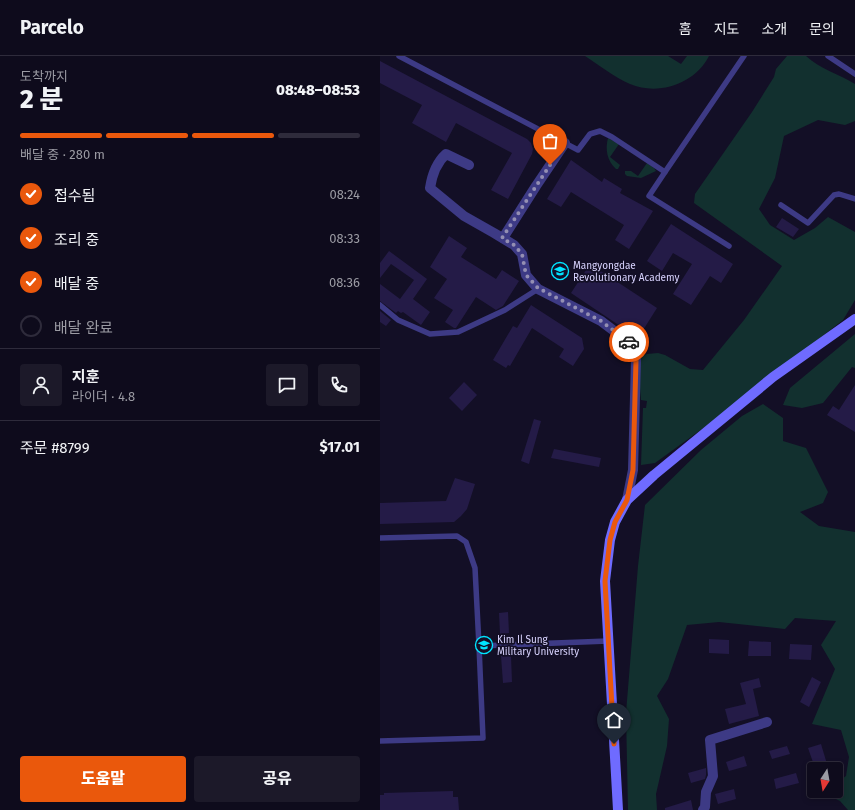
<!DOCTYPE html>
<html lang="ko">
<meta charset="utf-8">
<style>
body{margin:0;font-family:"Fira Sans","Noto Sans KR",sans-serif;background:#1c1929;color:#f1f3f6;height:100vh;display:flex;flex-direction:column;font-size:15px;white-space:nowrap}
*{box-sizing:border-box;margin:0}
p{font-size:13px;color:#9b9ba3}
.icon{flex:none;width:22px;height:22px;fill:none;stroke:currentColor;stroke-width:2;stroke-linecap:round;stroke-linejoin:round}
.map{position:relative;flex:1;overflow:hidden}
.details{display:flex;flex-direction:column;background:#0e0b1c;width:380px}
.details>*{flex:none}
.needle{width:26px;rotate:191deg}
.controls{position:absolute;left:427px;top:706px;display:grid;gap:8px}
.controls a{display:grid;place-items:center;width:36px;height:36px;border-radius:4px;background:#0e0b1c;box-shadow:0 2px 6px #0003,0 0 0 1px #2e2b3b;font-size:20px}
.pin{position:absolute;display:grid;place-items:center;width:34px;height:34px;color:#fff;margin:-41px -17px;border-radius:50% 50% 50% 0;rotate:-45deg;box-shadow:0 0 4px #0007}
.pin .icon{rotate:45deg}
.courier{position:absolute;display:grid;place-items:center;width:40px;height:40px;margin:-20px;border:3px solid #ea580c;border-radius:50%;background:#fff;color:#222;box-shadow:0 1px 5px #0007}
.head em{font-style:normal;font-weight:800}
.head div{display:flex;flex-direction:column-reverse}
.head{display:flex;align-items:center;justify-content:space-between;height:68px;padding:0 20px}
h1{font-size:26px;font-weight:800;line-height:30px}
.bar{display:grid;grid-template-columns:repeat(4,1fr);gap:6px 4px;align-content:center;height:48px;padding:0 20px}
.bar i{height:5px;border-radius:3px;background:#2e2b3b}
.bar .selected{background:#ea580c}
.bar p{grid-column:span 4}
.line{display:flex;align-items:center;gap:10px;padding:0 20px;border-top:1px solid #2e2b3b}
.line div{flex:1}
.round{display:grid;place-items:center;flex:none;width:42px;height:42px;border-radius:4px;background:#1c1929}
ol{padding:0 20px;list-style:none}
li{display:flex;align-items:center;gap:12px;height:44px}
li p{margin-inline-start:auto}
li .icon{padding:4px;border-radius:50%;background:#ea580c;color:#fff;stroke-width:4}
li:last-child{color:#9b9ba3}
li i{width:22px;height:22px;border:2px solid #2e2b3b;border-radius:50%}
.primary-button{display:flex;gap:8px;margin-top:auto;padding:8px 20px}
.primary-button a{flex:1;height:46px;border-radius:4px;background:#ea580c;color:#fff;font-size:16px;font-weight:800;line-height:46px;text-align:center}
.primary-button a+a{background:#1c1929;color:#f1f3f6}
header{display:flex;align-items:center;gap:24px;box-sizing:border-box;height:56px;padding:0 20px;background:#0e0b1c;border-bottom:1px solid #2e2b3b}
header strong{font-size:19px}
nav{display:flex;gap:22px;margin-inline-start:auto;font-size:14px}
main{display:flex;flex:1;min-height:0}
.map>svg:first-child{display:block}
.green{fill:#12302f}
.building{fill:#241b47}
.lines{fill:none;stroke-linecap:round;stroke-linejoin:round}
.service{stroke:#3d3a85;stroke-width:5.5}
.minor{stroke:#3d3a85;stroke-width:10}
.secondary{stroke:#6f6bff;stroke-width:10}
.done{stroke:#948fb3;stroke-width:4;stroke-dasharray:0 7.2}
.route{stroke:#ea580c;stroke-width:5}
.labels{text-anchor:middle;stroke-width:3.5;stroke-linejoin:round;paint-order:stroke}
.poi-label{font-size:10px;fill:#d9d4ff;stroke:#130f26;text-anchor:start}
</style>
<header>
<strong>Parcelo</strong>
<nav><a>홈</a><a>지도</a><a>소개</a><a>문의</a></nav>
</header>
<main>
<section class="details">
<div class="head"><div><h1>2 분</h1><p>도착까지</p></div><em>08:48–08:53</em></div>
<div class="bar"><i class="selected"></i><i class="selected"></i><i class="selected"></i><i></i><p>배달 중 · 280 m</p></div>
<ol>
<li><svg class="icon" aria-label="check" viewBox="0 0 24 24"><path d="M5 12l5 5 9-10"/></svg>접수됨<p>08:24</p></li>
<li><svg class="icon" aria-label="check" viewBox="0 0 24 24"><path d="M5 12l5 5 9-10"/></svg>조리 중<p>08:33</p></li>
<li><svg class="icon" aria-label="check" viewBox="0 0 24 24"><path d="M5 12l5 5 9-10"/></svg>배달 중<p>08:36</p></li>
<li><i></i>배달 완료</li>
</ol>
<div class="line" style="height:72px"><a class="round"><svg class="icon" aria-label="person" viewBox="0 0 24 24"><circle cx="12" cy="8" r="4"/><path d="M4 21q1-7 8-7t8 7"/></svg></a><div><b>지훈</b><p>라이더 · 4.8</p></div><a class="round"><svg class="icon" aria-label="chat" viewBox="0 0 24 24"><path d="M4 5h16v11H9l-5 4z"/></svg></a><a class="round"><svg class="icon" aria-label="phone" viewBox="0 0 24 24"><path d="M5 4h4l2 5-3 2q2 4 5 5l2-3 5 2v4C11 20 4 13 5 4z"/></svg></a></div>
<div class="line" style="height:52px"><div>주문 #8799</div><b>$17.01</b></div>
<div class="primary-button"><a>도움말</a><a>공유</a></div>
</section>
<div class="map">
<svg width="475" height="754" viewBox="0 0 475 754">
<rect width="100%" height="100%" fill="#130f26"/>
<g class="green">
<path d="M205 0H288L301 8 307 0H329C315 28 278 40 250 28 234 21 219 9 205 0Z"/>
<path d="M407 0H426C440 13 459 18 475 28V65L465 69 438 64 404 80 395 122 379 153 390 169 414 184 435 172 448 161 475 176V244L463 264 340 360 275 407 261 409 263 352H266L267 345 261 344 258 309 262 300 267 298 278 297 285 299 310 313 323 314 364 264 402 210 314 147 315 138 372 56 394 21 396 13Z"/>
<path d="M228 82 239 88 230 101 240 109 238 113H236C227 105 225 93 228 82Z"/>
<polygon points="267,107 274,112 276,115 261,122 247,120 245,118 245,115 251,115 258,120"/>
<polygon points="475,278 475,312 472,311 443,347 422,352 403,349 410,332"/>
<polygon points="383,348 403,362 403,385 426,392 448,436 443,447 420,456 439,470 475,476 475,754 468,754 460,745 442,736 445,735 456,735 456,727 466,720 469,701 461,674 432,668 455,613 441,589 456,565 415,562 405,573 339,566 307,569 288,623 277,640 289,663 287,690 276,738 277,754 248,754 246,657 258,510 265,449 321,394 362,360"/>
</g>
<g class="building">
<polygon points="0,5 147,83 151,87 153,93 152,98 128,143 111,134 132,97 76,67 66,86 32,67 42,49 0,27"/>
<polygon points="191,104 222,126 224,122 242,133 240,137 273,155 249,193 235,184 244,169 191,136 181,151 167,143"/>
<polygon points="402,162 419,173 413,181 396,171"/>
<polygon points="291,168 353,208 341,227 330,220 311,249 293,238 312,208 293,197 282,215 267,205"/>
<polygon points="69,180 87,192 81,201 116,223 122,214 139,225 123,250 116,254 96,241 76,272 74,272 65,266 73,254 54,242 67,223 50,211"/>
<polygon points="9,195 47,223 33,243 50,256 41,269 23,256 21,257 18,255 16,257 0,245 0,228 20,243 34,224 11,208 0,222 0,207"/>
<polygon points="210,208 277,252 258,282 191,237"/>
<polygon points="151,249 202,282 204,293 193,310 179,301 184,293 152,272 130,310 128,309 126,312 113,304 133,270 137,272"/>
<polygon points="0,255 11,264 6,270 0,266"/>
<polygon points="84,326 97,339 82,355 69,342"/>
<polygon points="475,329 475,376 447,359 453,350 459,354"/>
<polygon points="154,363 161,365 149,408 141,405"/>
<polygon points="174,393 221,402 219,411 171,402"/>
<polygon points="75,422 95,428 87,453 81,460 74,466 0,468 0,447 66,445"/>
<polygon points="128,556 129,577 120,578 119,557"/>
<polygon points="329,583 349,584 349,598 329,597"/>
<polygon points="369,585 391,586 391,600 368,600"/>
<polygon points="410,588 432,589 431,604 409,603"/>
<polygon points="121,600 131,600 132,626 123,627"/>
<polygon points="432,621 441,626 429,651 420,646"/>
<polygon points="379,622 381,631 373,633 379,660 349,668 345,653 366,648 360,627"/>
<polygon points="441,688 447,708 435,712 428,692"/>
<polygon points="407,690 410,698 392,703 389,695"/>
<polygon points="364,700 367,710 349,715 346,706"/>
<polygon points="326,712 326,719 325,723 311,727 308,717"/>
<polygon points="416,717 419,727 396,733 394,723"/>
<polygon points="354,733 356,743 338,748 335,738"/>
<polygon points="73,735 73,741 78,741 79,754 0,754 0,739 4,739 4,737"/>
<polygon points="311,744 313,754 285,754 285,752"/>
</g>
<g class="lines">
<g class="service">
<polyline points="19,0 198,94 210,78 220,75 232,81 285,116 269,140 349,190"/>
<polyline points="448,0 475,18"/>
<polyline points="285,116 364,0"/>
<polyline points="401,149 428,167 454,139 459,138 475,143"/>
<polyline points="0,249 18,264 50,278 78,276 125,254 158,233"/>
<polyline points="0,482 77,480 86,486 95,512 99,590"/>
<polyline points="0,685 103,682 99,590 228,585"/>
</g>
<g class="minor">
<path d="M89 109 66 98C56 107 52 119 50 132L84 160 114 177 134 189 142 198 146 219 158 233 221 265 250 287 256 304 253 414 247 444"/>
<polyline points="123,182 156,130 185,87"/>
<polyline points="323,754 325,751 326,736 333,720 330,684 387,666"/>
</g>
<polyline class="secondary" points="238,754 225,525 230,484 235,466 247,444 274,419 393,321 475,263"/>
</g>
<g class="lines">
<polyline class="done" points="170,109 122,182 134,189 142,198 146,219 158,232 221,265 249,286"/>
<polyline class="route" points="234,688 225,525 230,484 235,466 247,444 253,414 256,304 249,286"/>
</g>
<defs>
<g id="university-ring" transform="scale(0.9)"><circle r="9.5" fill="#130f26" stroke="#00e5ff" stroke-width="1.5"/><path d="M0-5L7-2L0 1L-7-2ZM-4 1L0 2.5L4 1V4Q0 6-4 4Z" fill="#00e5ff"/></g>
</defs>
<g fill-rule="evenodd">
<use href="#university-ring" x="180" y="215"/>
<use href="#university-ring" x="104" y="589"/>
</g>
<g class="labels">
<g class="poi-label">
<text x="193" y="213">Mangyongdae<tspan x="193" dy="12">Revolutionary Academy</tspan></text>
<text x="117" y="587">Kim Il Sung<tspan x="117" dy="12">Military University</tspan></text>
</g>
</g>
</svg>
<div class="controls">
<a><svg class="needle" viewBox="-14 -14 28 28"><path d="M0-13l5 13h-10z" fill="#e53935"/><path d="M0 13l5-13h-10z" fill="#9b9ba3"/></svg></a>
</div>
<div class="pin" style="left:170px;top:109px;background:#ea580c"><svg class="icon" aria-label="bag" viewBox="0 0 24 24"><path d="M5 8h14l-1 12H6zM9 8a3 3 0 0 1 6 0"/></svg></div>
<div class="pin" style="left:234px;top:688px;background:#1f2937"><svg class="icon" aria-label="home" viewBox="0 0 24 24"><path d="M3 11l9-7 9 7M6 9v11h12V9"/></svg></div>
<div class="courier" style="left:249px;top:286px"><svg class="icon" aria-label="car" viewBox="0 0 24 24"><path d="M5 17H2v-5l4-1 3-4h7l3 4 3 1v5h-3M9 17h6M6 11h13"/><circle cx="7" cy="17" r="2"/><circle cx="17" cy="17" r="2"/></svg></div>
</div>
</main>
